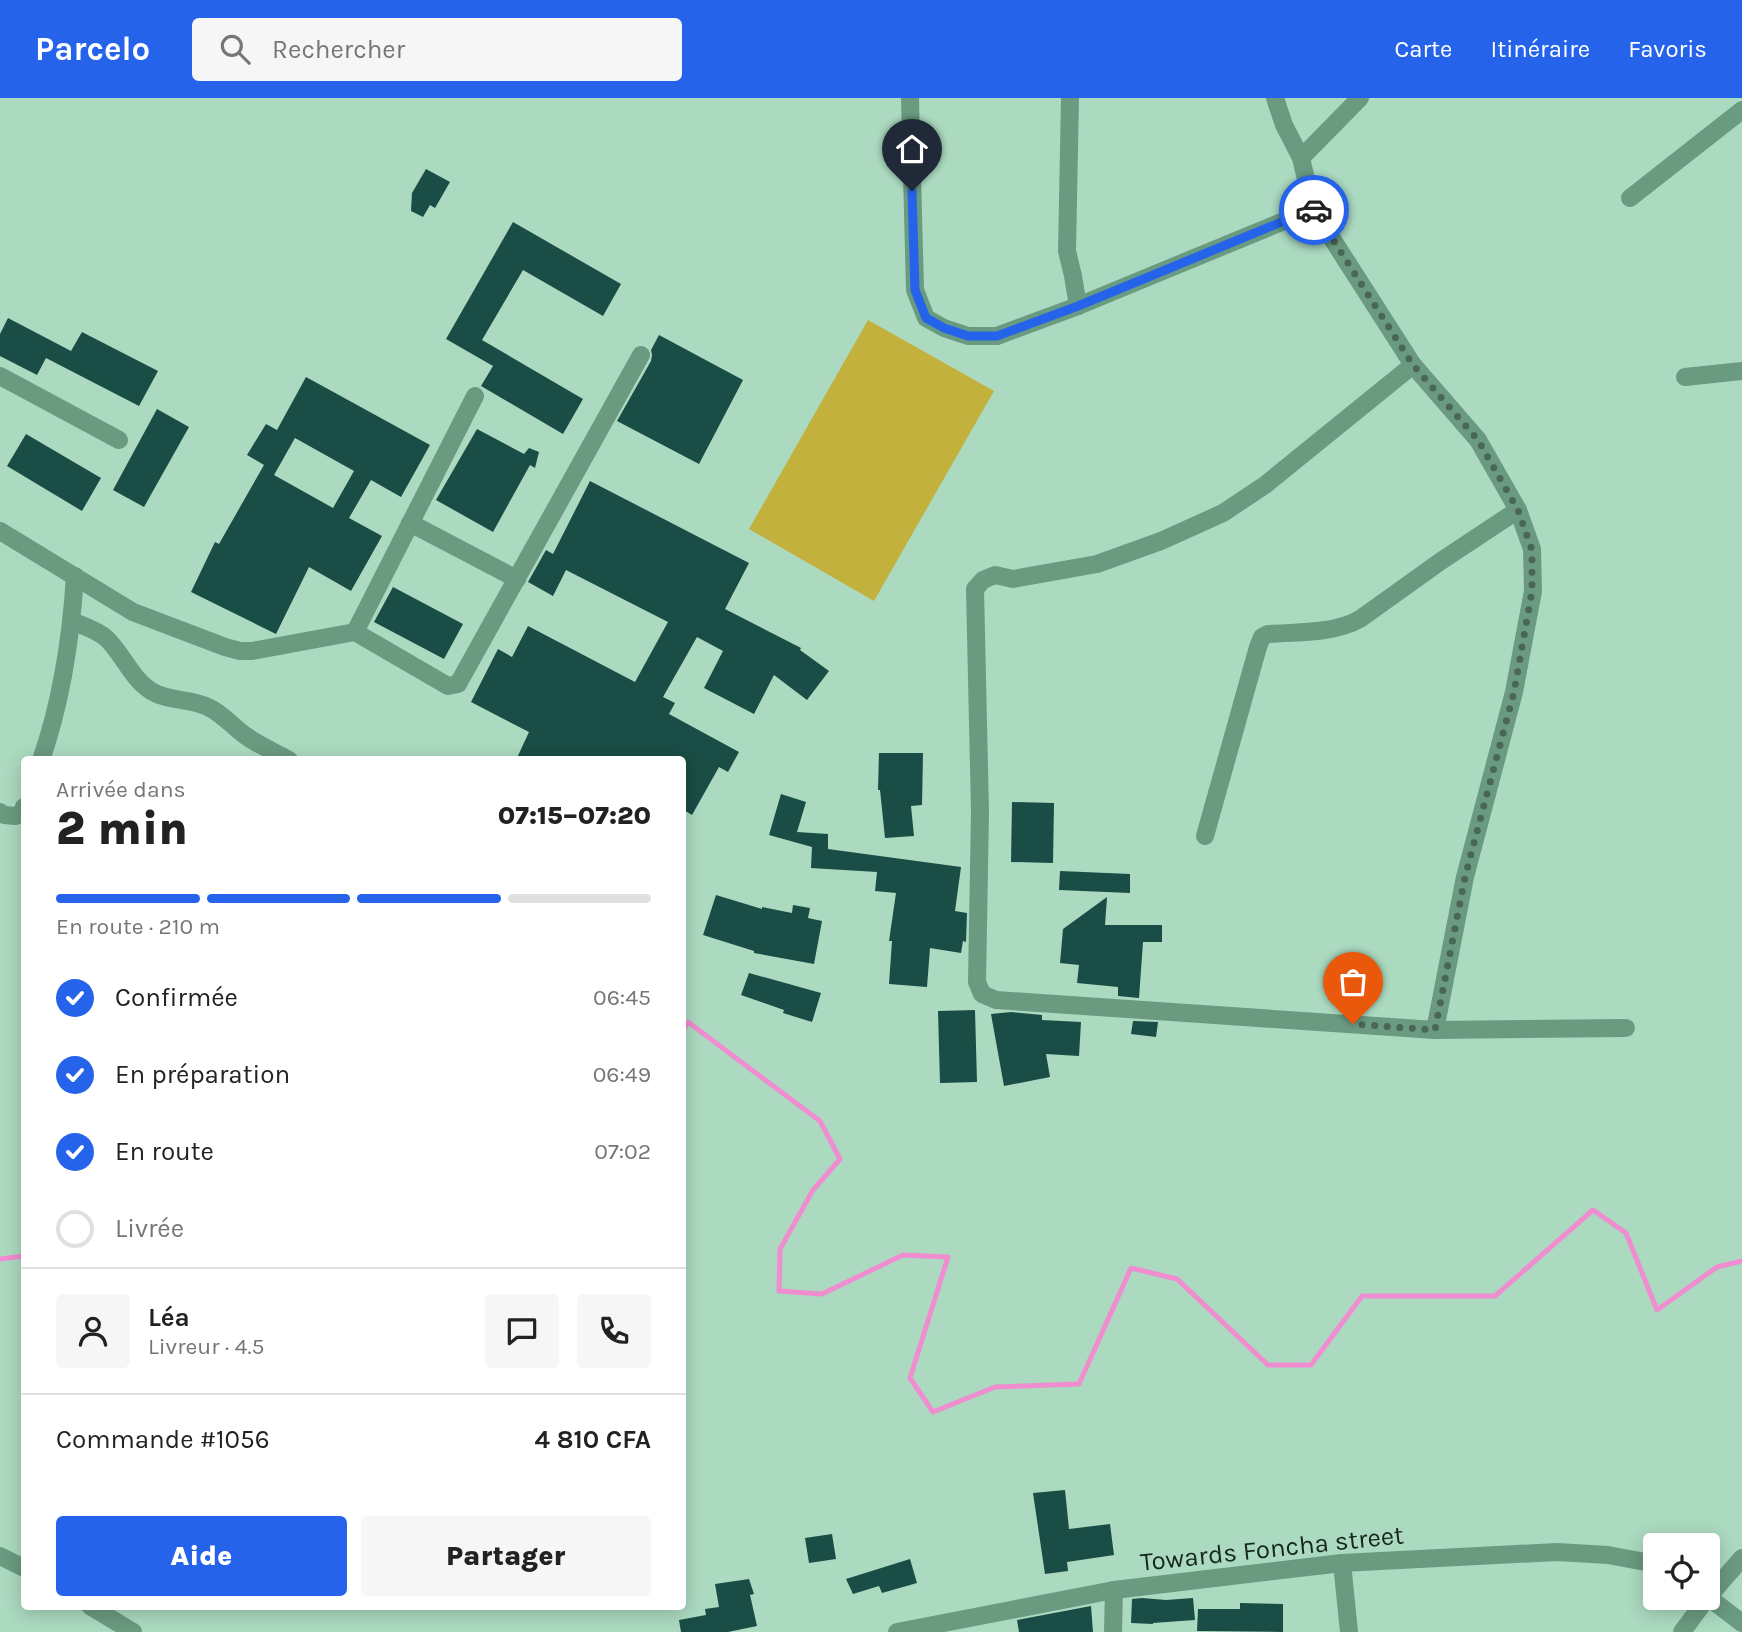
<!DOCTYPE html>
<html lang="fr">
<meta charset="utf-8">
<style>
body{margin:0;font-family:Karla,sans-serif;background:#f6f6f6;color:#222;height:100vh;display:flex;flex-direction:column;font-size:26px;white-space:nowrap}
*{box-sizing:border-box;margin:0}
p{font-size:23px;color:#767676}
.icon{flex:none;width:38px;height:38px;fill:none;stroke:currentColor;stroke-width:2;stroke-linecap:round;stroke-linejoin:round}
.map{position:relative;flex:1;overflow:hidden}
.drawer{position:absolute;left:21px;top:658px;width:665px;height:854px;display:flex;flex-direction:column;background:#fff;border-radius:7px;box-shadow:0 4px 18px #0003}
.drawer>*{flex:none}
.controls{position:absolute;left:1643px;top:1435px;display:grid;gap:14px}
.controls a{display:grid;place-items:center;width:77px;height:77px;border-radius:7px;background:#fff;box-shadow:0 4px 18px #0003;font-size:35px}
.pin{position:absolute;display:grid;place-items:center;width:60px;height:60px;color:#fff;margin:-72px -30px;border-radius:50% 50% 50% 0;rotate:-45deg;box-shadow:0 0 7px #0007}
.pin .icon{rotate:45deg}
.courier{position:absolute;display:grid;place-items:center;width:70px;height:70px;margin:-35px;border:5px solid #2563eb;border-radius:50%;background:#fff;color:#222;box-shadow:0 2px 9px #0007}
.head em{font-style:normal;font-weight:800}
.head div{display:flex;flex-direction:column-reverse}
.head{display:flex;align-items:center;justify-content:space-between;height:119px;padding:0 35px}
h1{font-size:46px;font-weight:800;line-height:52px}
.bar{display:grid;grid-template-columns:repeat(4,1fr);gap:10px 7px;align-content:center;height:84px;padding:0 35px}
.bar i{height:9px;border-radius:5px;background:#e0e0e0}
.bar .selected{background:#2563eb}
.bar p{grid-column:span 4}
.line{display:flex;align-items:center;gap:18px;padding:0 35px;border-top:2px solid #e0e0e0}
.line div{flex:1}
.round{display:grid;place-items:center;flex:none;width:74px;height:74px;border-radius:7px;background:#f6f6f6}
ol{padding:0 35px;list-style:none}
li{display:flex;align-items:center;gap:21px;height:77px}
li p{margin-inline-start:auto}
li .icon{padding:7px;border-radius:50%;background:#2563eb;color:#fff;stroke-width:4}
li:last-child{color:#767676}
li i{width:38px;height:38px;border:4px solid #e0e0e0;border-radius:50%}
.cta{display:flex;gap:14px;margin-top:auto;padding:14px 35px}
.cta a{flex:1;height:80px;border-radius:7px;background:#2563eb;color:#fff;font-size:28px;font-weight:800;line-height:80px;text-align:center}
.cta a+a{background:#f6f6f6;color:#222}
header{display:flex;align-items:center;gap:42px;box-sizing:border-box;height:98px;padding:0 35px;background:#2563eb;color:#fff}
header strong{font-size:33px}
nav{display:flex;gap:38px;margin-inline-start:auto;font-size:24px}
.search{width:490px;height:63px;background:#f6f6f6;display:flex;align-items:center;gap:18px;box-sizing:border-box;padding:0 24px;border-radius:7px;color:#767676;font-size:26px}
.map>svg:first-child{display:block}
.green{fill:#c3b13d}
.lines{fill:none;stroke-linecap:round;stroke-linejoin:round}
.stream{stroke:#ef8dd0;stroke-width:5}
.building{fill:#194d45;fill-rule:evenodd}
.minor{stroke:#6a9a80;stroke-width:18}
.done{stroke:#4a6657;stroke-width:7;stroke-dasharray:0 12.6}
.route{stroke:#2563eb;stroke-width:9}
.labels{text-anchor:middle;stroke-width:7;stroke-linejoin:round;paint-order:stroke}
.street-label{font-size:26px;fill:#16281e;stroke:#abdac0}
</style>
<header>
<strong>Parcelo</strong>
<div class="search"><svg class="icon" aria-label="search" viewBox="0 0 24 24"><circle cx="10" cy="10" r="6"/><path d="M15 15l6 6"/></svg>Rechercher</div>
<nav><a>Carte</a><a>Itinéraire</a><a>Favoris</a></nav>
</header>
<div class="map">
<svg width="1742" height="1534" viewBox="0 0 1742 1534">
<rect width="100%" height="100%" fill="#abdac0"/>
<polygon class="green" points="868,222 994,293 874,503 749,431"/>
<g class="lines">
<g class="stream">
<polyline points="682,934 688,924 820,1023 840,1061 813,1092 780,1151 779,1193 822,1196 903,1157 948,1159 910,1280 933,1314 995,1289 1079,1286 1131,1170 1177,1181 1268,1267 1311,1267 1362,1198 1495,1198 1593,1112 1626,1135 1657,1212 1717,1169 1742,1163"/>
<polyline points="0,1161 24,1158"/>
</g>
</g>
<g class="building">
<polygon points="426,71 450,84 435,110 430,107 423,119 411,113 412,95"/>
<polygon points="513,124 621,186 603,218 523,172 482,242 583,301 563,336 481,288 493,268 446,241"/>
<polygon points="8,220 71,253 82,234 158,273 139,308 46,260 37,277 0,258 0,236"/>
<polygon points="659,237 743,282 699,366 617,323 651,263 652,257 651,252"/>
<path d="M306 279 430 347 401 399 371 382 349 420 382 438 351 493 309 469 276 536 191 494 215 444 219 446 264 367 247 357 266 326 277 332ZM295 340 354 373 333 410 274 377Z"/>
<polygon points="157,311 189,329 144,409 113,392"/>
<polygon points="477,331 524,356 529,350 539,354 535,370 530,367 493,434 436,402"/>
<polygon points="26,336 101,380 82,413 7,368"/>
<polygon points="590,383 749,465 725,511 801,550 800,552 829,573 807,602 774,577 754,616 704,590 723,553 697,539 663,599 675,605 669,616 739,654 728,674 719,669 692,717 682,711 682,662 516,662 529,634 471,604 498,551 512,559 528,528 635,584 668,524 566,472 553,498 528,484 546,452 553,456"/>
<polygon points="393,489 463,526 444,561 374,524"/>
<polygon points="879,655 923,655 922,707 911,708 914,738 885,740 880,692 878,692"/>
<polygon points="781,696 806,704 797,734 828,736 828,751 961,769 955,813 967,815 966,844 963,843 961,855 930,850 927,889 889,886 892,843 889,843 896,795 875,793 877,774 811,770 812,749 769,737"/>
<polygon points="1012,704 1054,705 1053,765 1011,764"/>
<polygon points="1060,773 1130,776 1130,795 1059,792"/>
<polygon points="716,797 762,811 762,809 792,815 793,807 810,810 808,820 822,823 814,866 754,855 754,853 703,837"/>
<polygon points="1107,799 1105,827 1162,827 1162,844 1143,844 1139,900 1118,898 1118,889 1077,885 1079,867 1060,865 1063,831"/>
<polygon points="749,875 821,895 812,924 783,915 784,912 741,897"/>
<polygon points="975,912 977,984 940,985 938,913"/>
<polygon points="1011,914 1042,917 1042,922 1081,924 1079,958 1046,956 1050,979 1004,988 991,916"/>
<polygon points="1133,923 1158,924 1156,939 1131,936"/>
<polygon points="1065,1392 1069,1431 1110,1426 1114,1457 1067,1464 1068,1473 1045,1476 1033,1395"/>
<polygon points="832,1436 836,1461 809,1465 805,1440"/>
<polygon points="910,1461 917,1485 882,1495 879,1488 853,1496 846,1481"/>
<polygon points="749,1481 754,1496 750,1497 757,1528 728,1534 681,1534 679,1522 706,1517 705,1511 719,1509 715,1486"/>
<polygon points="1142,1500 1166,1502 1193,1500 1195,1522 1153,1525 1153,1526 1131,1525 1132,1501"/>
<polygon points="1240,1505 1283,1506 1283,1534 1197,1533 1198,1511 1240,1511"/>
<polygon points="1091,1508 1093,1534 1019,1534 1017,1522"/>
</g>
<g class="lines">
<g class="minor">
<polyline points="910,0 915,192 926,220 944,230 968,238 997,238 1078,208 1313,111"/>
<polyline points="1070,0 1067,153 1073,178 1078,208"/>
<polyline points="1275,0 1284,27 1301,60 1313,111 1413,267 1478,342 1518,412 1532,451 1533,493 1514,594 1465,779 1435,932"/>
<polyline points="1301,60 1360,0"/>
<polyline points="1630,100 1742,12"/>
<polyline points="1413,267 1265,387 1223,415 1161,443 1097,466 1013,481 995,477 983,482 975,491 980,714 977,884 982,896 996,902 1435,932 1626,930"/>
<polyline points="0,278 119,342"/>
<polyline points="1685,279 1742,273"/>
<polyline points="410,425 517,481"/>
<polyline points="0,433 133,514 225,549 240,553 252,553 355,534 448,588 458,586 641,257"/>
<path d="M72 523C83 528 97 532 106 540 123 556 131 580 151 593 169 604 190 600 208 609 223 616 233 629 246 638 260 648 275 654 289 662"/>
<polyline points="355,534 475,298"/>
<path d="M41 662C62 602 71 541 75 478"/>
<polyline points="0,714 4,717 16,718 23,713 24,709"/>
<path d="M1205 738 1258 549 1262 539 1268 536C1298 534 1333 536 1360 521L1441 463 1518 412"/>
<polyline points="0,1458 24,1470"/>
<polyline points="1342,1465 1349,1534"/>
<polyline points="1708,1499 1742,1460"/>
<polyline points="1708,1499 1742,1525"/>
<polyline points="90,1508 133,1534"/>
<polyline points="897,1534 1114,1492 1342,1465 1557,1454 1608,1457 1656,1466"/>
<polyline points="1113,1534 1114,1492"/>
<polyline points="1682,1534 1707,1500"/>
</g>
</g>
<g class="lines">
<polyline class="done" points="1314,112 1413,267 1478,342 1518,412 1532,452 1532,493 1514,594 1465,779 1435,932 1353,926"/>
<polyline class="route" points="912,93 915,192 926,220 944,230 968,238 997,238 1078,208 1313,111 1314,112"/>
</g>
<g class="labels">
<g class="street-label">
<text transform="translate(1272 1450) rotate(-6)" y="9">Towards Foncha street</text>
</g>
</g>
</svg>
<div class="controls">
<a><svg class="icon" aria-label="locate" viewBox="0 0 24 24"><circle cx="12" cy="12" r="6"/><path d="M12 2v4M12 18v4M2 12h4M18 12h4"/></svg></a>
</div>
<div class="pin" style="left:1353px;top:926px;background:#ea580c"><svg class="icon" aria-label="bag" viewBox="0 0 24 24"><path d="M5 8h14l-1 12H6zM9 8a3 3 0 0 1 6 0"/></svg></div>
<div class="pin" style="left:912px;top:93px;background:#1f2937"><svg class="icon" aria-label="home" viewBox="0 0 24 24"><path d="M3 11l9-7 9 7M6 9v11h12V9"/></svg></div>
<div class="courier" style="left:1314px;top:112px"><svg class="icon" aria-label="car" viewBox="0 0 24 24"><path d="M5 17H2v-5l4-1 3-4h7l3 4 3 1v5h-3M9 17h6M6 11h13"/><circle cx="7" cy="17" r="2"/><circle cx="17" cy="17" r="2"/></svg></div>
<section class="drawer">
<div class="head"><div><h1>2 min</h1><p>Arrivée dans</p></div><em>07:15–07:20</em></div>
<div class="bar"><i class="selected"></i><i class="selected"></i><i class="selected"></i><i></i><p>En route · 210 m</p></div>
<ol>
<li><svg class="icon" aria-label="check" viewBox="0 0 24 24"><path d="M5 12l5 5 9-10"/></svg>Confirmée<p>06:45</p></li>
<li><svg class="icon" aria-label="check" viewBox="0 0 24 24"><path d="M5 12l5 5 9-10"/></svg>En préparation<p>06:49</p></li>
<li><svg class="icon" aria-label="check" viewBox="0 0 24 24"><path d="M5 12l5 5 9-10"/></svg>En route<p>07:02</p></li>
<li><i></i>Livrée</li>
</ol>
<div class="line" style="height:126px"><a class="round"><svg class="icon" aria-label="person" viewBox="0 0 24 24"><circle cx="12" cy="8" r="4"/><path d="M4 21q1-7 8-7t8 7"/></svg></a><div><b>Léa</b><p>Livreur · 4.5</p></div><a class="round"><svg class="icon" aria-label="chat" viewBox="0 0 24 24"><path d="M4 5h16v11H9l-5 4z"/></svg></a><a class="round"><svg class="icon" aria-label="phone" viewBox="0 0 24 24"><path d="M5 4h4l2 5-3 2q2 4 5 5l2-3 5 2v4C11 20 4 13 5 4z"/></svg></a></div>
<div class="line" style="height:91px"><div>Commande #1056</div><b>4 810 CFA</b></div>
<div class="cta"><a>Aide</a><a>Partager</a></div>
</section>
</div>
